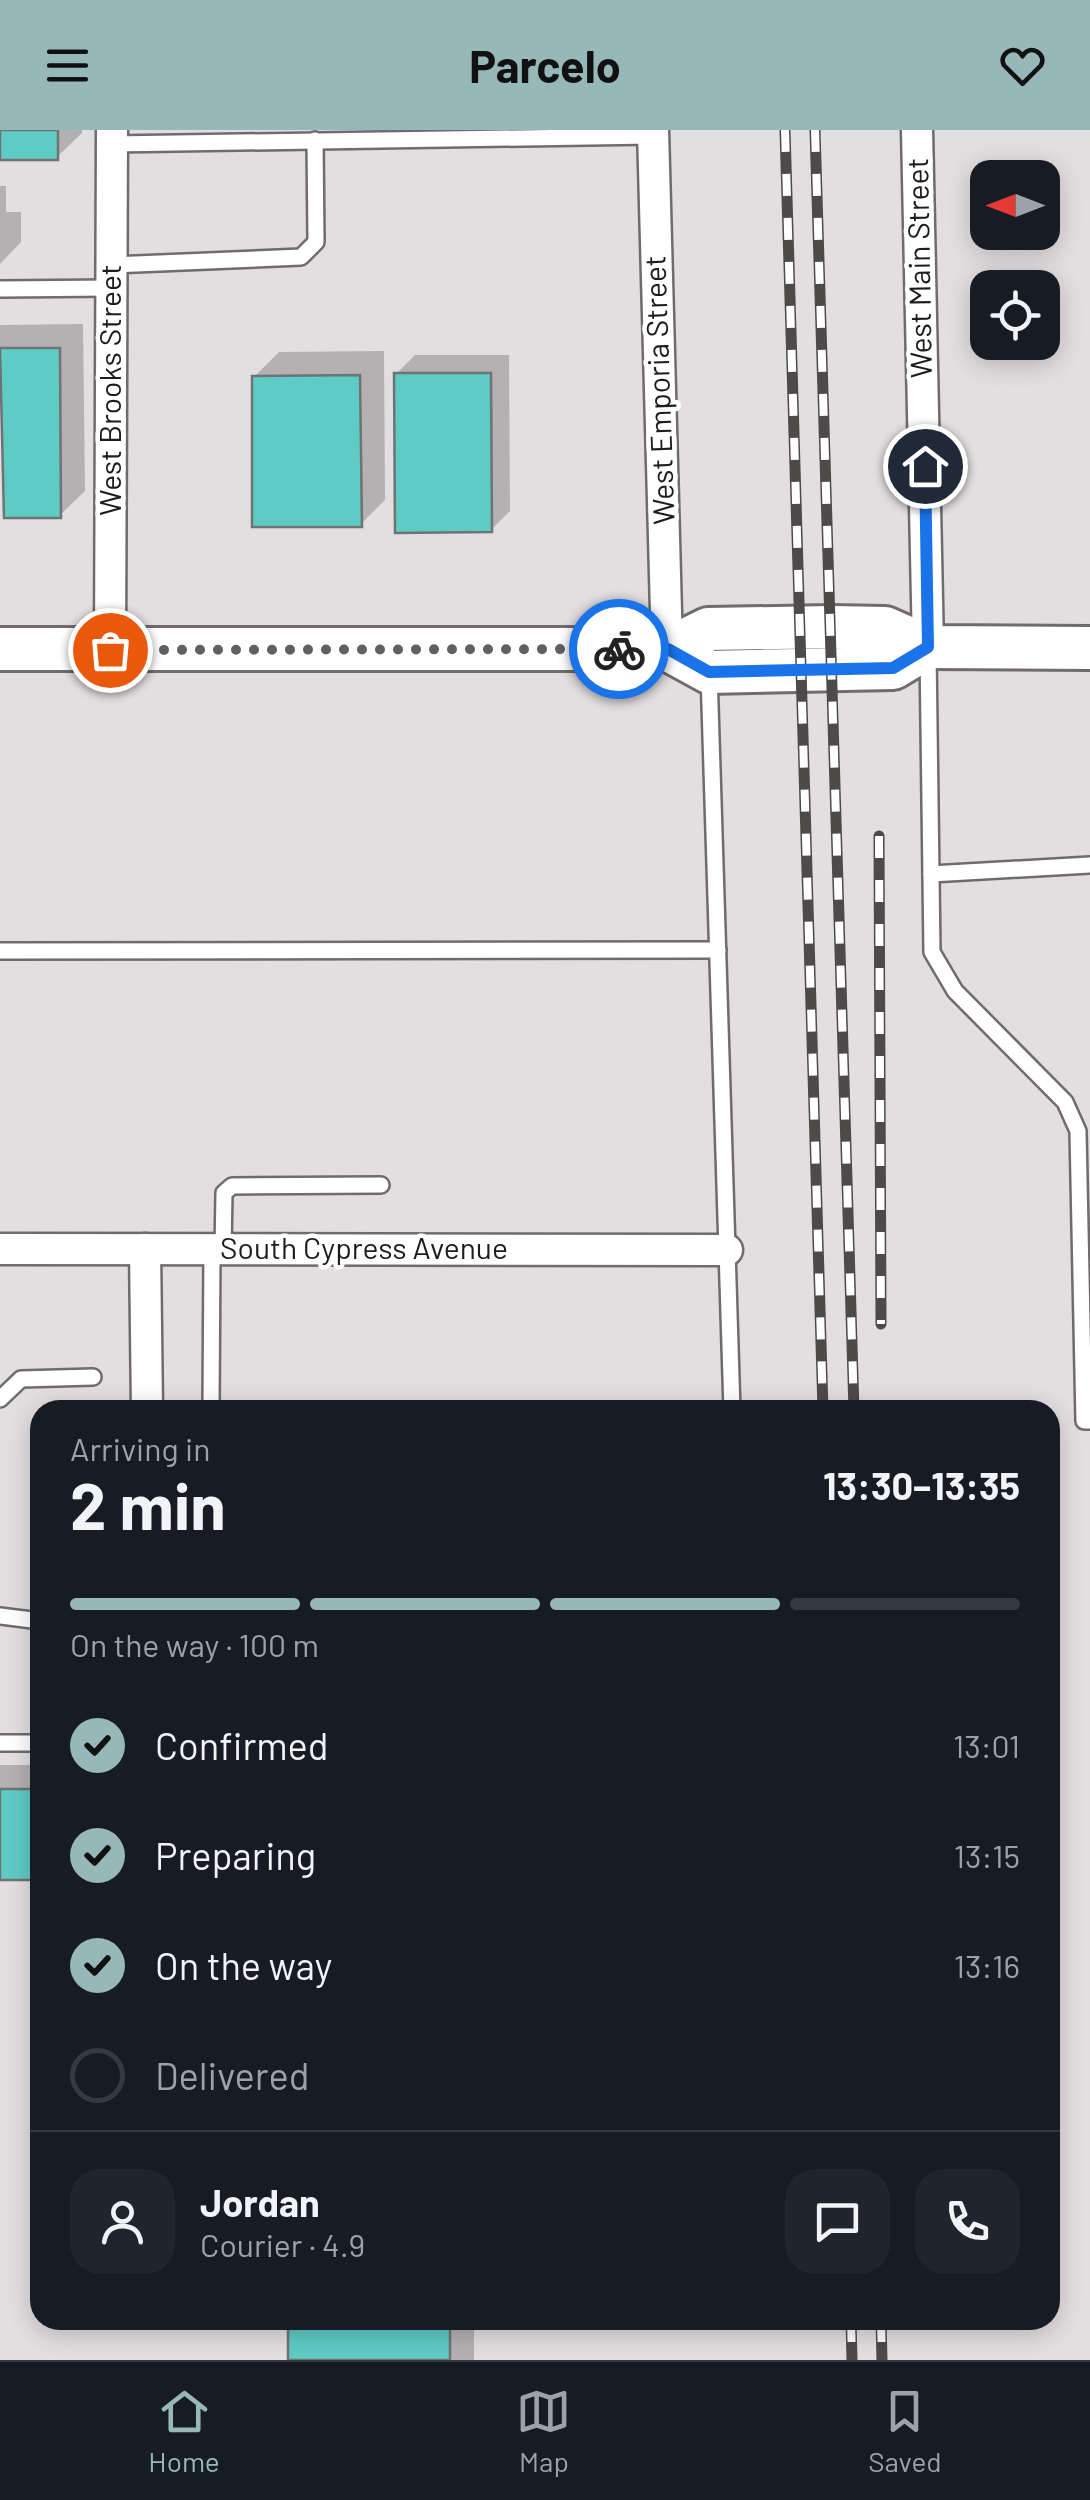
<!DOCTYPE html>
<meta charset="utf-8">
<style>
body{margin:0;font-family:Barlow,sans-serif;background:#20242c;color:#f1f3f6;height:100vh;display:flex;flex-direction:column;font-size:38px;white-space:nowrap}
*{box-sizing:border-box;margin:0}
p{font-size:32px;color:#9ea1a6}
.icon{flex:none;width:55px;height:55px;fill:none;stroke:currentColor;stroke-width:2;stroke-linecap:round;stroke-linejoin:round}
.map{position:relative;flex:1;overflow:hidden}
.panel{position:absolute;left:30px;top:1270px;width:1030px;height:930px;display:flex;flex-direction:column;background:#171b24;border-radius:30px;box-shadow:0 5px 25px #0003}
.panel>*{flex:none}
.needle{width:65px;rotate:270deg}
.fabs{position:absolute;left:970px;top:30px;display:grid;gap:20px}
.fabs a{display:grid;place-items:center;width:90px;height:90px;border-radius:20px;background:#171b24;box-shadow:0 5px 25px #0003;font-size:50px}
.pin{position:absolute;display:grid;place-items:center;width:85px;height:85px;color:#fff;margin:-42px;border:5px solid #fff;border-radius:50%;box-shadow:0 2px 10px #0007}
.courier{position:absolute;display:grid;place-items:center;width:100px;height:100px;margin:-50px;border:8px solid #1a73e8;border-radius:50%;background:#fff;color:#222;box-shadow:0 2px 12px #0007}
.summary em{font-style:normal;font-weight:700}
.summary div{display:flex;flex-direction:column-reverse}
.summary{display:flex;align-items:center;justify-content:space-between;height:170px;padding:0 40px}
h1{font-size:65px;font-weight:700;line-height:75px}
.bar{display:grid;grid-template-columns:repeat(4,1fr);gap:15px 10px;align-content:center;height:120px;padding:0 40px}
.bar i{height:12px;border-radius:8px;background:#363941}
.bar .selected{background:#96b8b8}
.bar p{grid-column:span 4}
.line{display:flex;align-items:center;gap:25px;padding:0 40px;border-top:2px solid #363941}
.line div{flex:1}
.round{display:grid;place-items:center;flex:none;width:105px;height:105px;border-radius:30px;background:#20242c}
ol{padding:0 40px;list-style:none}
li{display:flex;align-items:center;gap:30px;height:110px}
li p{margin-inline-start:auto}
li .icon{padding:10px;border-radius:50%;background:#96b8b8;color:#111;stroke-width:4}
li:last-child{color:#9ea1a6}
li i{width:55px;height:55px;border:5px solid #363941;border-radius:50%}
header{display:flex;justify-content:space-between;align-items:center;height:130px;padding:0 40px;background:#96b8b8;color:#111;font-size:45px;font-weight:700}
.tabs{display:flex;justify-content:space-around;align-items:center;height:140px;border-top:2px solid #363941;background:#171b24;font-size:28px;color:#9ea1a6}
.tabs a{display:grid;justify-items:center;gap:5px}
.tabs .selected{color:#96b8b8}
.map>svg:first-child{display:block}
.shadow{fill:#0003}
.building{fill:#5fcbc5;stroke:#6e7373;stroke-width:2.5}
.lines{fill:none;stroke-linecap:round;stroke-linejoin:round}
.lane-casing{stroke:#706b6c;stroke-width:20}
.street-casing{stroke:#706b6c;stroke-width:35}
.secondary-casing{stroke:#706b6c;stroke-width:48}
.lane{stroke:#fff;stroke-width:15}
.street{stroke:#fff;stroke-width:30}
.secondary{stroke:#fff;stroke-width:42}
.rail-casing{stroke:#4d4a4a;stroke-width:11}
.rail{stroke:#fff;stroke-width:8;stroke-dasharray:22;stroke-linecap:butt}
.done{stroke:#625f60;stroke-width:10;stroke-dasharray:0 18}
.route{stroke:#1a73e8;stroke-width:12}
.labels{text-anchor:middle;stroke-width:9;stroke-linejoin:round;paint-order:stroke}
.street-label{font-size:30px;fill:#1d1b1b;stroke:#fff}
</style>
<header><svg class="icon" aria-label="menu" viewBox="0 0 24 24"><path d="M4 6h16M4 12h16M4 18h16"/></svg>Parcelo<svg class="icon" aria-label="heart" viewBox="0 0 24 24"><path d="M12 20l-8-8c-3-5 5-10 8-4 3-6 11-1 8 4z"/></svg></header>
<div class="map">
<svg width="1090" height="2230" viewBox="0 0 1090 2230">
<rect width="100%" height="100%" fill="#e3dedf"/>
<g class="shadow">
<polygon points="0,0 82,0 82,3 57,27 0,28"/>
<polygon points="0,56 6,56 6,82 21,82 21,112 0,134"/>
<polygon points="83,194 85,361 60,385 5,266 0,266 0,195"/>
<polygon points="384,221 385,370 361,394 254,247 279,222"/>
<polygon points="415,225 509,225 510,381 491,400 396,244"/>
<rect x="0" y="1635" width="40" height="112"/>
<rect x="291" y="2190" width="183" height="40"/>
</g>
<g class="building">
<rect x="0" y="0" width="58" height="30"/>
<polygon points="0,218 60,218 61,388 4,388"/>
<polygon points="394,243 491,243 492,402 395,403"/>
<polygon points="360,245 362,397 252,397 252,246"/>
<rect x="0" y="1659" width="40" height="91"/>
<rect x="288" y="2190" width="162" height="40"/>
</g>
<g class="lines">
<g class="lane-casing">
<g id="lane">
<polyline points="112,14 653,6"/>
<polyline points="112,135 301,127 316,112 315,10"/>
<polyline points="0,159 111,158"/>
<polyline points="928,521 932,822 955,861 1065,972 1078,1001 1084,1291 1090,1291"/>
<polyline points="709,543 732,1280"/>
<polyline points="931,744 1090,735"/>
<polyline points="0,821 718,820"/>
<polyline points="223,1119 224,1063 232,1056 381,1055"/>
<polyline points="0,1269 21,1249 93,1247"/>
<polyline points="211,1280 212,1119"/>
<polyline points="0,1486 40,1491"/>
<polyline points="0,1613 40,1613"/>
</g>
</g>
<g class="street-casing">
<g id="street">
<polyline points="653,0 667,519"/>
<polyline points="917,0 928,517"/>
<polyline points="110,520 112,0"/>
<polyline points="0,1119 727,1120"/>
<polyline points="145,1119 147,1280"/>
</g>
</g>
<g class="secondary-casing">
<g id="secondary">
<polyline points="0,519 667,519 708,499 832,497 885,498 928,517 1090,518"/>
<polyline points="667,519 709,542 893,538 928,517"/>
</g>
</g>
<use href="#lane" class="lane"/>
<use href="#street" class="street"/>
<use href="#secondary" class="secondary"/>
<g class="rail-casing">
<g id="rail">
<polyline points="785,0 823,1280"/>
<polyline points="815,0 854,1280"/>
<polyline points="879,706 881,1194"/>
<polyline points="851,2190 852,2230"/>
<polyline points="881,2190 882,2230"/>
</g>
</g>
<use href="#rail" class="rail"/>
</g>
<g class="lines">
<polyline class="done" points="110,520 619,519"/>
<polyline class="route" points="619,519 668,519 709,542 893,538 928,517 925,336"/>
</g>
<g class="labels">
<g class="street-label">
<text transform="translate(920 138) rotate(-91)" y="10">West Main Street</text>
<text transform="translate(111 260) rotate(-90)" y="10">West Brooks Street</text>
<text transform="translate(660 260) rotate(-92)" y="10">West Emporia Street</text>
<text x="364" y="1129">South Cypress Avenue</text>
</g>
</g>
</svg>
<div class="fabs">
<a><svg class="needle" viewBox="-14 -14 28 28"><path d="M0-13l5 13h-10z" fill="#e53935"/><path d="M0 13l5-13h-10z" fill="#9ea1a6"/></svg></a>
<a><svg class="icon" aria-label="locate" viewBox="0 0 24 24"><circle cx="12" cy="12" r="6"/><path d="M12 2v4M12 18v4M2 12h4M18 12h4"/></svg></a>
</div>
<div class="pin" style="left:110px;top:520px;background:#ea580c"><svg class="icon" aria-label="bag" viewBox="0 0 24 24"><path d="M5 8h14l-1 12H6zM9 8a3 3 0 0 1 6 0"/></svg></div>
<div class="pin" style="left:925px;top:336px;background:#1f2937"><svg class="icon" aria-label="home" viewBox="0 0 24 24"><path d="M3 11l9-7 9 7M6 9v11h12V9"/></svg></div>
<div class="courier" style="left:619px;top:519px"><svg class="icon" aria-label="bike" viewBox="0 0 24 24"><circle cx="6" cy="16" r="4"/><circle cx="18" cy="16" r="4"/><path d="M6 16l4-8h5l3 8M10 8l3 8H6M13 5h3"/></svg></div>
<section class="panel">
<div class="summary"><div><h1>2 min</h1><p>Arriving in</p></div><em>13:30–13:35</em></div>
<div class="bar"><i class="selected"></i><i class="selected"></i><i class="selected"></i><i></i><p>On the way · 100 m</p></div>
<ol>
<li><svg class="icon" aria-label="check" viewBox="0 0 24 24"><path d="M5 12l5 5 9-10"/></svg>Confirmed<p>13:01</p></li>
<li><svg class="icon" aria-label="check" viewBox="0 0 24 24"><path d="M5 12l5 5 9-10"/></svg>Preparing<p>13:15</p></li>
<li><svg class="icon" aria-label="check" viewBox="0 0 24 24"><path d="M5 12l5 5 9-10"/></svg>On the way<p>13:16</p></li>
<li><i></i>Delivered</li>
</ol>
<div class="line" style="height:180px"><a class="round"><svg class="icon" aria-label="person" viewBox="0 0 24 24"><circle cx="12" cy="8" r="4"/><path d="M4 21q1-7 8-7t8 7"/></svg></a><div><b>Jordan</b><p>Courier · 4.9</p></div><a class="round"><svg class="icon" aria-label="chat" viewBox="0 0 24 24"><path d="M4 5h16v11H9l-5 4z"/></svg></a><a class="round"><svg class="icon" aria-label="phone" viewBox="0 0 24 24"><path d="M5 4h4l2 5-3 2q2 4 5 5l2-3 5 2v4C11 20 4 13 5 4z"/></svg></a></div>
</section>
</div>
<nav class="tabs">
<a class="selected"><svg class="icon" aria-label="home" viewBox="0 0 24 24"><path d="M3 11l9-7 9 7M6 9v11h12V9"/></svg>Home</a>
<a><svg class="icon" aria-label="map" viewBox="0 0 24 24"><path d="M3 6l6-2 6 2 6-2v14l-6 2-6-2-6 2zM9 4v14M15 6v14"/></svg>Map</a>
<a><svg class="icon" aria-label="saved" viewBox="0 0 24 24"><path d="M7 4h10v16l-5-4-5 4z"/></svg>Saved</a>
</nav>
